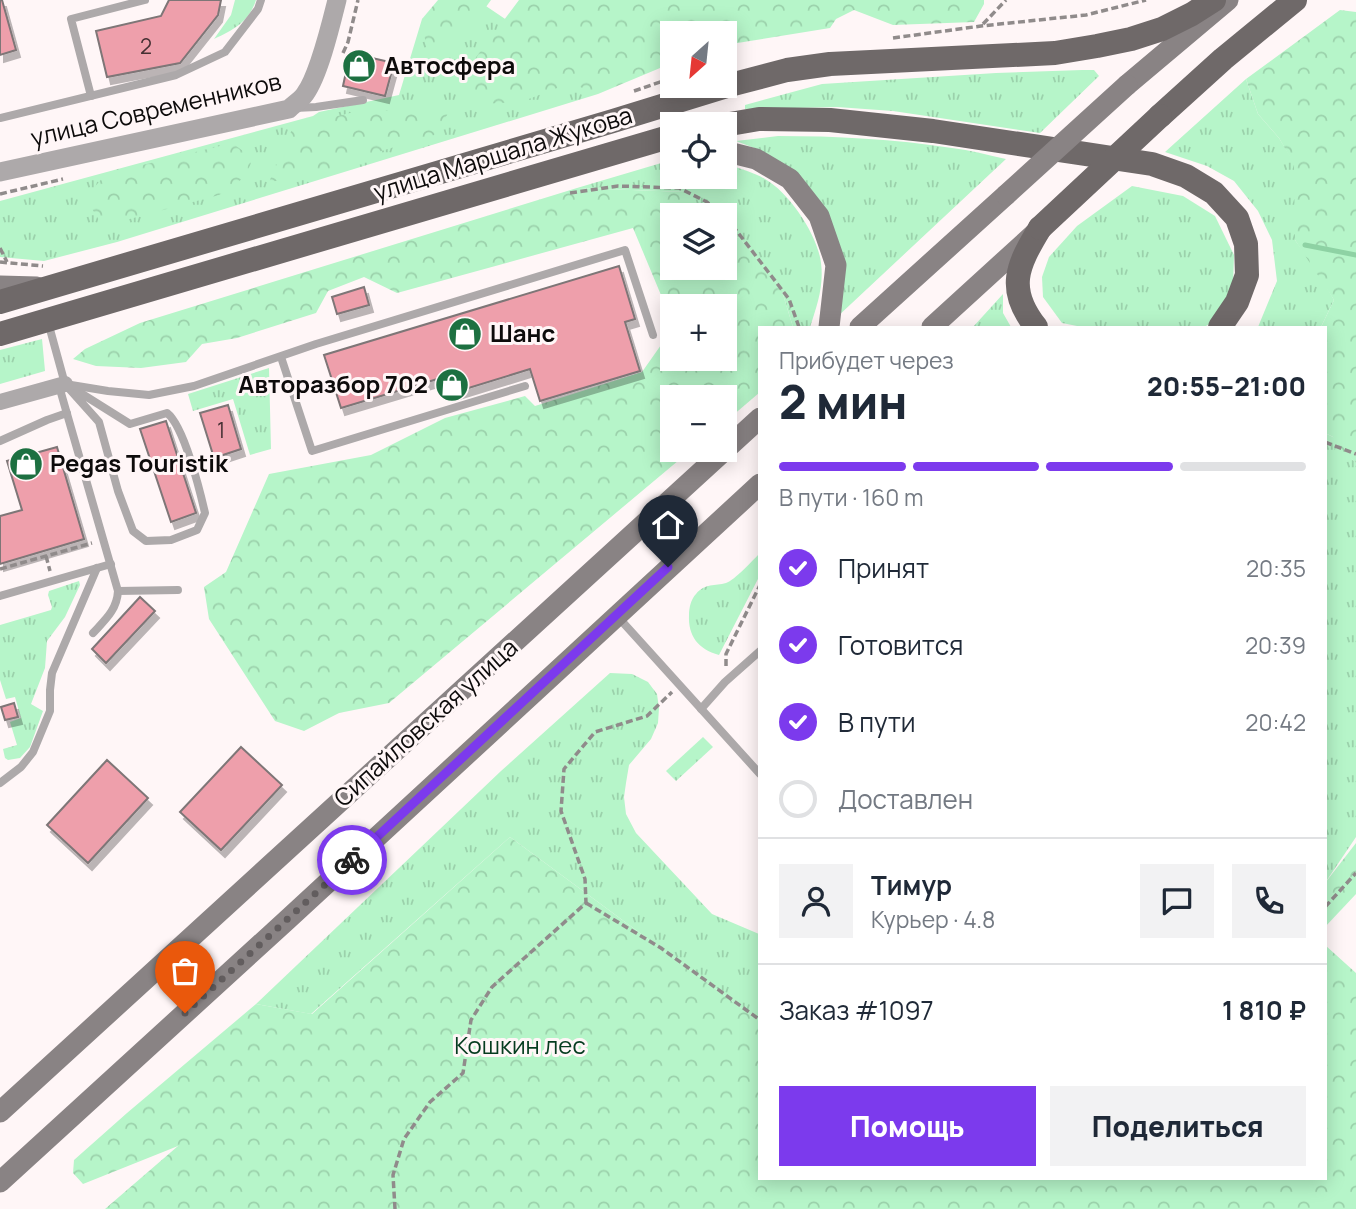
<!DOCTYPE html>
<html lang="ru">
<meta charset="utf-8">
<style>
body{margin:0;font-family:Manrope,sans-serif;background:#f2f2f3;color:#1f2937;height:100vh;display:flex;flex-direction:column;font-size:26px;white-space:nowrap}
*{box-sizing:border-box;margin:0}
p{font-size:23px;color:#747a83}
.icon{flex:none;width:38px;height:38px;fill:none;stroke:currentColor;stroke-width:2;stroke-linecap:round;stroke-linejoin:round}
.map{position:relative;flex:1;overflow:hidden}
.drawer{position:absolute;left:758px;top:326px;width:569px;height:854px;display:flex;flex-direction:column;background:#fff;border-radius:0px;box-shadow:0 4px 18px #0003}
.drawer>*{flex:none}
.needle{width:46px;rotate:207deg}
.tools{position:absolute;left:660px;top:21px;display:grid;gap:14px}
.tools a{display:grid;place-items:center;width:77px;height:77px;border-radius:0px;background:#fff;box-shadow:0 4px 18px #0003;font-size:35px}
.pin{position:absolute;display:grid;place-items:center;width:60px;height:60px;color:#fff;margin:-72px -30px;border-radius:50% 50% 50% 0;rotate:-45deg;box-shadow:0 0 7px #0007}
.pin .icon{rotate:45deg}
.courier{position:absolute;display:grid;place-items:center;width:70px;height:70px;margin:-35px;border:5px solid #7c3aed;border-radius:50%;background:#fff;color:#222;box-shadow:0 2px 9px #0007}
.headline em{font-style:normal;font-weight:800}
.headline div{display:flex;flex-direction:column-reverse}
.headline{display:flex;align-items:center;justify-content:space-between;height:119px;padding:0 21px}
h1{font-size:46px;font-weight:800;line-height:52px}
.bar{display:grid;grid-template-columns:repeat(4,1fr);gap:10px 7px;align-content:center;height:84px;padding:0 21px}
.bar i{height:9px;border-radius:5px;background:#e0e1e3}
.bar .on{background:#7c3aed}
.bar p{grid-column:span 4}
.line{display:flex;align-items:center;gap:18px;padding:0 21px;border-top:2px solid #e0e1e3}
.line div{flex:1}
.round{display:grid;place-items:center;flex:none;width:74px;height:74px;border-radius:0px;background:#f2f2f3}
ol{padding:0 21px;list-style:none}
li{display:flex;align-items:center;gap:21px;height:77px}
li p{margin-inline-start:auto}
li .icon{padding:7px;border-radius:50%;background:#7c3aed;color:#fff;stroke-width:4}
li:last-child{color:#747a83}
li i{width:38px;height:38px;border:4px solid #e0e1e3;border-radius:50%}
.cta{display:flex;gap:14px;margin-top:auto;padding:14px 21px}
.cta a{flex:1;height:80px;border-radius:0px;background:#7c3aed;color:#fff;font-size:28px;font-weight:800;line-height:80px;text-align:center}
.cta a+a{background:#f2f2f3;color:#1f2937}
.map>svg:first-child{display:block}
.grass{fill:url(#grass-tufts)}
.forest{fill:url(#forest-crowns);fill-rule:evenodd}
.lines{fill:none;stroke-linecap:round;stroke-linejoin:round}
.stream{stroke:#8ed2a4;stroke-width:5}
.building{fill:#ee9fab;stroke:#7e7677;stroke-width:2;filter:url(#shadow)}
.path{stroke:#908b8b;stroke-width:3.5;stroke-dasharray:7 3.5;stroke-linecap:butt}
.service{stroke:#ada9aa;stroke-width:8}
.minor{stroke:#ada9aa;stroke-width:16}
.tertiary{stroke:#ada9aa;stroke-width:19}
.secondary{stroke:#898384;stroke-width:21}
.primary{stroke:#6f6969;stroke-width:24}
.secondary-bridge{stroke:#898384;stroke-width:21}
.primary-bridge{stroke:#6f6969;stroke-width:24}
.done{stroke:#625d5e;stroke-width:7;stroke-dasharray:0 12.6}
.route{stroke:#7c3aed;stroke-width:9}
.labels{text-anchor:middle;stroke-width:6;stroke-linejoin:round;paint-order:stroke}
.number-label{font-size:21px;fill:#453033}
.poi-label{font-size:24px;font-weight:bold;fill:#0d0b0b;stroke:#fff6f7;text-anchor:start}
.street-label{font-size:24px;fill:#0d0b0b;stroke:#fff6f7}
.park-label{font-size:24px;fill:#053c1f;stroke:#fff6f7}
</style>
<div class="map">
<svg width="1356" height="1209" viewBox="0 0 1356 1209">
<defs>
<pattern id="grass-tufts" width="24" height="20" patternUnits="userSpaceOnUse" patternTransform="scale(1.75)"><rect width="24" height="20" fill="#b6f5c9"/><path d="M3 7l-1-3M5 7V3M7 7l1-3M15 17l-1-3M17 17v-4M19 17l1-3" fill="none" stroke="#9bd1ab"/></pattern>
<pattern id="forest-crowns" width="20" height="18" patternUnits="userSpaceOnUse" patternTransform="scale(1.75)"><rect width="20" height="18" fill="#b6f5c9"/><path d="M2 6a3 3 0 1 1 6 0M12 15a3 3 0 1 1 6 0" fill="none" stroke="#9bd1ab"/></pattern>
<filter id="shadow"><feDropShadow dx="4" dy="7" stdDeviation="0" flood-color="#0004"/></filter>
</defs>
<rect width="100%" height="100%" fill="#fff6f7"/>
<g class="grass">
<path d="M235 0H256C249 22 233 30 214 39L231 15Z"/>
<polygon points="470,0 477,0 545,46 596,70 598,94 117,242 44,261 0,257 0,201 313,116 319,112 399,95 422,19"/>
<polygon points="1082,70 1094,70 1099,76 1040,133 893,111 837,107 745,109 745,105 822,84 996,73"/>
<polygon points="1246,79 1258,114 1279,138 1295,164 1295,240 1316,269 1334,300 1321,327 1258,327 1277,281 1272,240 1258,211 1234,181 1207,166 1165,152"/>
<path d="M778 136C836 136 894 139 952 148 970 150 988 155 1006 159L836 318 841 254 762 151 736 141Z"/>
<path d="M668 161H672V177H724L725 164 730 165C741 169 755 173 765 179 790 193 818 236 821 263 824 286 817 306 810 327H793L781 288 739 237 725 240 724 215H688L686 192 577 188Z"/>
<polygon points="1132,186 1183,196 1215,216 1234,255 1233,286 1217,320 1204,327 1082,327 1062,323 1043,297 1042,277 1049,257 1077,226"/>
<polygon points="1003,294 1003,313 1011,327 973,327"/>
<polygon points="42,339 45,371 0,384 0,350"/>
<polygon points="269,368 271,449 250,455 233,399 193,411 188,394"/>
<polygon points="1325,433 1333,437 1356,463 1356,837 1325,883"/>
<path d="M759 554V577L719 655C698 649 688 636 689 615 689 608 691 599 696 594 705 583 715 586 726 583 735 580 752 561 759 554Z"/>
<polygon points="79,581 80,585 65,617 47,641 45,668 31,704 43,711 30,747 20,758 8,760 5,758 3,749 17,745 10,722 21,718 15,697 6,699 0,680 0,625 51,610 52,607 48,595 49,591"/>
<polygon points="610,673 632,674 648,682 657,694 659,708 658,723 651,739 629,765 626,783 624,797 626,814 636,833 712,914 759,934 759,1021 510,837 311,1014 256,1004 501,771"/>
<polygon points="703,737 713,747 676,781 666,771"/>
</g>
<g class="forest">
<polygon points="438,0 491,0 473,25 428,59 422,19"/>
<polygon points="519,0 984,0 984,4 974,22 893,25 854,10 836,19 830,28 725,45 724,33 672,33 672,63 598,94 570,83 521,102 480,104 462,95 468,68"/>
<polygon points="1340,10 1356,12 1356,463 1348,455 1336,458 1333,437 1325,433 1325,327 1321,327 1334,300 1295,240 1294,164 1279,138 1258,114 1246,79"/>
<polygon points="451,109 434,135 368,155 315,175 269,182 293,127 358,111"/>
<polygon points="232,143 243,151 251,163 246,175 235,185 219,195 115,223 99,220 91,207 91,191 106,174"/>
<path d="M577 188 687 192 688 215H672V268H724L725 240 739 237 781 288 793 327H760L759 393 725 422 724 397H672V450H691L389 703 339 713 304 731 275 721 209 619 204 587 226 572 269 474 371 455 445 418 525 396 535 406 642 372 661 345 666 307 633 228 397 293 364 277 328 291 316 313 237 338 202 344 186 362 141 368 96 366 73 359 85 349 140 323ZM724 306V359H672V306Z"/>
<polygon points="510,837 759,1021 760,1178 1325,1178 1325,945 1356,973 1356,1209 105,1209 178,1146 83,1184 73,1173 74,1160 127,1113 256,1004 312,1014"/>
<polygon points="1356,843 1356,894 1325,927 1325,883"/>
</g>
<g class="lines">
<polyline class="stream" points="1305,245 1356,255"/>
</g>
<g class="building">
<polygon points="0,0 2,0 16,50 0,55"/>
<polygon points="169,0 221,0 218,15 180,63 107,77 96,31 161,16"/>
<polygon points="350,53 394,63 385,96 343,86"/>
<polygon points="619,266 635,319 625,322 640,371 540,401 530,369 449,394 444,377 341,408 324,355"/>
<polygon points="364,287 369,305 337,314 332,297"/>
<polygon points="228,405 241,449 214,458 200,413"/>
<polygon points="166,421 196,513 171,522 140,429"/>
<polygon points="57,447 84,539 0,564 0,516 22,510 7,461"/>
<polygon points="140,597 155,611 106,663 92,649"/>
<polygon points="14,703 18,717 5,720 1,707"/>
<polygon points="241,747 282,785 221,850 180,812"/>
<polygon points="107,760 148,798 88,863 47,825"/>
</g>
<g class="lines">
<g class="path">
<polyline points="983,24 1006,0"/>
<polyline points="893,38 981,26 1086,15 1146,0"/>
<polyline points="343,53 348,42 358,0"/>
<polyline points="634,91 672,78"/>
<polyline points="570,193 618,186 679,188 707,202 721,215"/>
<polyline points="0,194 63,179"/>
<polyline points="724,219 736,230 789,299 799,327"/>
<polyline points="0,248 7,262"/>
<polyline points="0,262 43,266"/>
<polyline points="1325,442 1356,454"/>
<polyline points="46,556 50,571"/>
<polyline points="0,569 92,543"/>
<polyline points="726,666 726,654 760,585"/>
<polyline points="586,903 661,948 760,1020"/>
<polyline points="1325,907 1356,873"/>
<polyline points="395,1209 393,1175 404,1139 430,1102 463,1073 471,1020 492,987 586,903 585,879 561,811 564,769 595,732 647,716 672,692"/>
</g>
<g class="service">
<polyline points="91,96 71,19 145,0"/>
<polyline points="295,108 316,107 363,100"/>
<polyline points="0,118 176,75 225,52 258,9 261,0"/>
<path d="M48 322 65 384 99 422 118 491 133 531 146 541 171 540 197 530 205 513C200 491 184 426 167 413L130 424 71 387"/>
<polyline points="281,357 312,451 525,386"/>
<polyline points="65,384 108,391 149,395 194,386 316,344 625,250 653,335"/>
<path d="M59 386 118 591C117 610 105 620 93 633"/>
<polyline points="0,441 47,420 67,413"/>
<polyline points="118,591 178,590"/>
<polyline points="0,596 111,564"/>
<polyline points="618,617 760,774"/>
<polyline points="701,709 725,682 760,651"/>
<polyline points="0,783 21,767 33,752 50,711 50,690 52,673 97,568"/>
</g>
<polyline class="minor" points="0,402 65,384"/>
<path class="tertiary" d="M0 172 289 109C294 104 301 100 305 94 319 75 331 24 337 0"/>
<g class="secondary">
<polyline points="1127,85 1228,0"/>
<polyline points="724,151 756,159 790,179 819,216 836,265 829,327"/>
<polyline points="0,286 37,287"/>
<polyline points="860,327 1006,195"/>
<polyline points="932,327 1034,234"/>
<polyline points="0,1112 760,418"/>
<polyline points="0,1182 287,920 760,484"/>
</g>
<g class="primary">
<polyline points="1160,116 1223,59 1295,0"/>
<polyline points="724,125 759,119 830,120 933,131 1152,164 1186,176 1214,193 1237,218 1246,244 1247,275 1237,302 1220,327"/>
<polyline points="0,302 613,121 730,85 787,70 830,64 1055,53 1097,46 1131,39 1162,29 1192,14 1214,0"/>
<path d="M1036 327C1006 289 1017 266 1040 228"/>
<polyline points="0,334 672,136"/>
</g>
<polyline class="secondary-bridge" points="1006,195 1127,85"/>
<polyline class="primary-bridge" points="1040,228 1160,116"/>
</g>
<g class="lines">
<polyline class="done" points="185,1013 352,860"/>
<polyline class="route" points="352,860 668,567"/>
</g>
<defs>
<g id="shop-disc" transform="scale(1.75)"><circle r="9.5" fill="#1d7041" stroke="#fff6f7"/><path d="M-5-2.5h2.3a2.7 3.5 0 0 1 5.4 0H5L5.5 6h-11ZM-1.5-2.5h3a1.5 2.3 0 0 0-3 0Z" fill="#fff"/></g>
</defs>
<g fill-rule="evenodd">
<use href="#shop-disc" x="359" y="66"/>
<use href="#shop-disc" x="465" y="334"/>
<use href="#shop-disc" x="452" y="385"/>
<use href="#shop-disc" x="26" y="464"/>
</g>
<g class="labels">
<g class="number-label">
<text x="146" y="54">2</text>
<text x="221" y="438">1</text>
</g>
<g class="poi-label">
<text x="384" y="74">Автосфера</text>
<text x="490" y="342">Шанс</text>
<text x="428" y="393" text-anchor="end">Авторазбор 702</text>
<text x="50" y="472">Pegas Touristik</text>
</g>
<g class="street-label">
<text transform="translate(156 110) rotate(-13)" y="8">улица Современников</text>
<text transform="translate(503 154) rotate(-17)" y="8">улица Маршала Жукова</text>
<text transform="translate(426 723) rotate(-42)" y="8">Сипайловская улица</text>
</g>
<g class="park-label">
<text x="520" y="1054">Кошкин лес</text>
</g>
</g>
</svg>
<div class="tools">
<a><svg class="needle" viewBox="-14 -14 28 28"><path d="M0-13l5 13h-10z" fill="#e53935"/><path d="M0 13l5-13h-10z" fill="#747a83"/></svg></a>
<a><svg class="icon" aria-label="locate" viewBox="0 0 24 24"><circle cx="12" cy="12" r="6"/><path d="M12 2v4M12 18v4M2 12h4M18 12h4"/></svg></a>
<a><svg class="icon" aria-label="layers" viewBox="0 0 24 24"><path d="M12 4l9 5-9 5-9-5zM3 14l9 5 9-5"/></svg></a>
<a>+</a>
<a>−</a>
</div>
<div class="pin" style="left:185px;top:1013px;background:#ea580c"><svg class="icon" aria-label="bag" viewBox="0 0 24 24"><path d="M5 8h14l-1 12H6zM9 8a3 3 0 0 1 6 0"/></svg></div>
<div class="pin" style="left:668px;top:567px;background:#1f2937"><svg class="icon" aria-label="home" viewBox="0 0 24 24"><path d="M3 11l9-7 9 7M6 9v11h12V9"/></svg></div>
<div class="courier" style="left:352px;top:860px"><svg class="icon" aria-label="bike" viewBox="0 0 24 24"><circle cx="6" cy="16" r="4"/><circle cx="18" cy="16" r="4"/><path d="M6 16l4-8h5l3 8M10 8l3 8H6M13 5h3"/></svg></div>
<section class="drawer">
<div class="headline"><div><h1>2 мин</h1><p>Прибудет через</p></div><em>20:55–21:00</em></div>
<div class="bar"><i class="on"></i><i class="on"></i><i class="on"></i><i></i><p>В пути · 160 m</p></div>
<ol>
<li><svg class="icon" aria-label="check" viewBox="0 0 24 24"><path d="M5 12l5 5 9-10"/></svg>Принят<p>20:35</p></li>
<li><svg class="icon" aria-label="check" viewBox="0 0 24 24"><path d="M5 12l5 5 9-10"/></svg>Готовится<p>20:39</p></li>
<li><svg class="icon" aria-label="check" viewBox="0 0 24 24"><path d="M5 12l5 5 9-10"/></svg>В пути<p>20:42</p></li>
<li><i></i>Доставлен</li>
</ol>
<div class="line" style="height:126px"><a class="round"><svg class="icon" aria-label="person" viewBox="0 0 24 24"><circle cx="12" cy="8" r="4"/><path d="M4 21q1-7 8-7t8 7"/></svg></a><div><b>Тимур</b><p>Курьер · 4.8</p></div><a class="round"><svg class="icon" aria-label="chat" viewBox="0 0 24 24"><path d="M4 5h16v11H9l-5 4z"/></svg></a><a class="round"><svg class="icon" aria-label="phone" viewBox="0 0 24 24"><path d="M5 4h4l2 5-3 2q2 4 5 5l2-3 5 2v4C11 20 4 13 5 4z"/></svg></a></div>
<div class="line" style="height:91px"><div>Заказ #1097</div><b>1 810 ₽</b></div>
<div class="cta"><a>Помощь</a><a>Поделиться</a></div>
</section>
</div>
